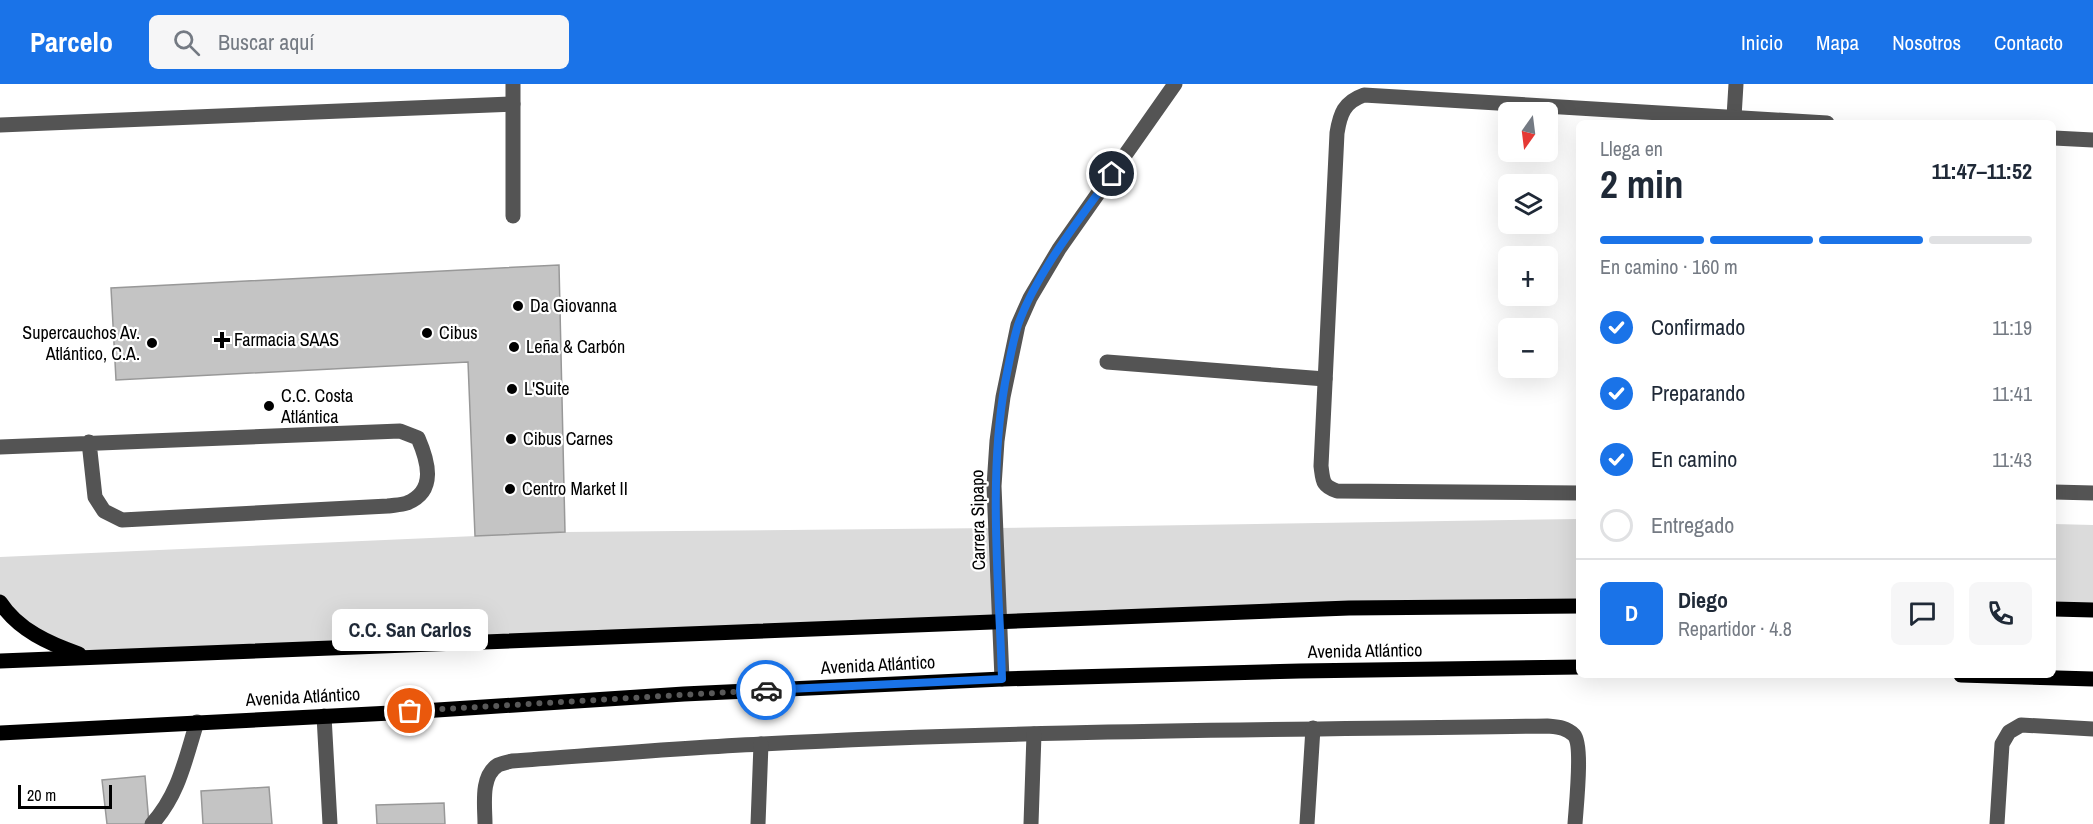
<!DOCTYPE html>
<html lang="es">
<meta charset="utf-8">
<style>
body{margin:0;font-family:"Archivo Narrow",sans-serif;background:#f6f6f7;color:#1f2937;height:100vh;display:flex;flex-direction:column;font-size:22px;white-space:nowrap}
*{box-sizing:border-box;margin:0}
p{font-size:20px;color:#747a83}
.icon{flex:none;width:33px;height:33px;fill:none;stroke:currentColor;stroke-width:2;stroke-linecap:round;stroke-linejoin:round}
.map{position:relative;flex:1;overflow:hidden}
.drawer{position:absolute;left:1576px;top:36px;width:480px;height:558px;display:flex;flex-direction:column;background:#fff;border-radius:9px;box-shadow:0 6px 24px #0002}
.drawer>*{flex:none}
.needle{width:39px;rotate:194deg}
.controls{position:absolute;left:1498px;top:18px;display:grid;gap:12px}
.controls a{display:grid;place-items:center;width:60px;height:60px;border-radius:9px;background:#fff;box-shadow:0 6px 24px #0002;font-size:30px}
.scale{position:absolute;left:18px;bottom:15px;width:94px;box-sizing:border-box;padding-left:6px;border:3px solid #000;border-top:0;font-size:16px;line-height:21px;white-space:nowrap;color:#000;-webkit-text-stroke:4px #fff;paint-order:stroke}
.pin{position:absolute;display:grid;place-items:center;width:51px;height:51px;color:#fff;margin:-26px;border:3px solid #fff;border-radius:50%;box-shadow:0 2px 6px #0007}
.courier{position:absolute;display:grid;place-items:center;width:60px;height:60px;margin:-30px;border:4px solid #1a73e8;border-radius:50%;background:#fff;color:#222;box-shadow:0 2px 8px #0007}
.bubble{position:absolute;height:42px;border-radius:9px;background:#fff;box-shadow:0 6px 24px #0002;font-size:20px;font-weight:700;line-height:42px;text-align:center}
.summary em{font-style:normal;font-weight:700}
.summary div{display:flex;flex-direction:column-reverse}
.summary{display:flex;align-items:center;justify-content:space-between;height:102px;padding:0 24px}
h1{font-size:39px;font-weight:700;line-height:45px}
.bar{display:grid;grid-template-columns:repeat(4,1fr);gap:9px 6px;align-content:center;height:72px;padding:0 24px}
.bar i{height:8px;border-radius:4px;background:#e0e1e3}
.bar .on{background:#1a73e8}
.bar p{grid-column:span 4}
.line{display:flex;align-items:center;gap:15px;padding:0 24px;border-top:2px solid #e0e1e3}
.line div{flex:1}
.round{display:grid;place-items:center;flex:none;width:63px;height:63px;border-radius:9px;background:#f6f6f7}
ol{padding:0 24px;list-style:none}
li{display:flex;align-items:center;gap:18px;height:66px}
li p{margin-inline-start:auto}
li .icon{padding:6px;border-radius:50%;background:#1a73e8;color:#fff;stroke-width:4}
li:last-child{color:#747a83}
li i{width:33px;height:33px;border:3px solid #e0e1e3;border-radius:50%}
header{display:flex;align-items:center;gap:36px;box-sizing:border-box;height:84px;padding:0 30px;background:#1a73e8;color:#fff}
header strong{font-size:28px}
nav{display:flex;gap:33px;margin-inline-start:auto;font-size:21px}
.search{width:420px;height:54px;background:#f6f6f7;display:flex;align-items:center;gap:15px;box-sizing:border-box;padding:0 21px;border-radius:9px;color:#747a83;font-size:22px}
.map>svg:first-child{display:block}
.green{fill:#dbdbdb}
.building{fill:#c4c4c4;stroke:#989898;stroke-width:1.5}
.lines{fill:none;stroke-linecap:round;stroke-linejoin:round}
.minor{stroke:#545454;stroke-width:15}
.major{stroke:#000;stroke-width:15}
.done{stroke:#595959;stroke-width:6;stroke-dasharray:0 10.8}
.route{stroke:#1a73e8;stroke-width:8}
.poi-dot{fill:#000;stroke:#fff;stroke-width:2}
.labels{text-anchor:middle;stroke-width:4.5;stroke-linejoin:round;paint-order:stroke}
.poi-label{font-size:18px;fill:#000;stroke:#fff;text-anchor:start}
.street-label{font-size:18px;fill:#000;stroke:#fff}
</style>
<header>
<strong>Parcelo</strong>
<div class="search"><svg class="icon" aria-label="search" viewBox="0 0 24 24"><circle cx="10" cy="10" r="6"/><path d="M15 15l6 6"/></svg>Buscar aquí</div>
<nav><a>Inicio</a><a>Mapa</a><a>Nosotros</a><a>Contacto</a></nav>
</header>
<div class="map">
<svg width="2093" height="740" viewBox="0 0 2093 740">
<rect width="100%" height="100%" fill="#fff"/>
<g class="green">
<polygon points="1579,435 1580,522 88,573 50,560 0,518 0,473 565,448 996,444"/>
<polygon points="2054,440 2093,441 2093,526 2054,525"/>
</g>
<g class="building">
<polygon points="559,181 565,448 475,452 468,278 116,296 111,204"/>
<polygon points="145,692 149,740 107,740 102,696"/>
<polygon points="269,703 272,740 203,740 201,707"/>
<polygon points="444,719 445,740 377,740 376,721"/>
</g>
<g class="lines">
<g class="minor">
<polyline points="1734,33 1736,0"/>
<polyline points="0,41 513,20"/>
<polyline points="2054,54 2093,56"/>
<polyline points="513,132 513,0"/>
<polyline points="1107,278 1325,295"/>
<path d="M0 363 400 347 418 354C428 377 437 407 407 419 401 421 394 421 388 422L122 436 104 427 95 413 89 358"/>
<polyline points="2054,408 2093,409"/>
<path d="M1580 409 1337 407C1322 402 1323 397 1321 382L1337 49C1340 30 1344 18 1364 11L1827 39"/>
<polyline points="1002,595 994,402 997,357 1003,313 1018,241 1030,214 1059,165 1175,0"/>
<polyline points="324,632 330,740"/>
<path d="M152 740C179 710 185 676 197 638"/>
<path d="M485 740C485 722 480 692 498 681 502 679 508 678 512 677 596 671 679 664 762 660 1023 646 1285 646 1547 642 1557 643 1566 643 1574 651 1583 661 1576 723 1575 740"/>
<polyline points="758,740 761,660"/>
<polyline points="1031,740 1034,650"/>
<polyline points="1307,740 1313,644"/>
<polyline points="1997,740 2002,660 2009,648 2021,641 2093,645"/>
</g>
<g class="major">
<path d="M0 518C18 546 50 560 79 570"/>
<polyline points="2054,525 2093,526"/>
<polyline points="0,577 1349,524 1580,522"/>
<polyline points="1961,591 2093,595"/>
<polyline points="0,649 391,629 684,610 1002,595 1300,587 1580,583"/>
</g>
</g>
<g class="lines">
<polyline class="done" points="410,627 766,606"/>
<path class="route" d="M766 606 1002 595C999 497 988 397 1005 299 1009 280 1012 260 1018 241 1036 189 1080 135 1112 90"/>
</g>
<g class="poi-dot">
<circle cx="518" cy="222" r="6"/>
<circle cx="427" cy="249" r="6"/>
<path d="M219 247h6v6h6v6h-6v6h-6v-6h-6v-6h6z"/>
<circle cx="152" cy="259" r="6"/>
<circle cx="514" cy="263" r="6"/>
<circle cx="512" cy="305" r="6"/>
<circle cx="269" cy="322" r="6"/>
<circle cx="511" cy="355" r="6"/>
<circle cx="510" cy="405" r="6"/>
</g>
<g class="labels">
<g class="poi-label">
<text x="530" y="228">Da Giovanna</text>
<text x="140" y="255" text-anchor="end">Supercauchos Av.<tspan x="140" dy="21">Atlántico, C.A.</tspan></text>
<text x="439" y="255">Cibus</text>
<text x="234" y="262">Farmacia SAAS</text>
<text x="526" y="269">Leña &amp; Carbón</text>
<text x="524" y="311">L'Suite</text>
<text x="281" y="318">C.C. Costa<tspan x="281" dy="21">Atlántica</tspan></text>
<text x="523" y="361">Cibus Carnes</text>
<text x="522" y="411">Centro Market II</text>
</g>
<g class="street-label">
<text transform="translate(978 436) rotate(-91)" y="6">Carrera Sipapo</text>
<text transform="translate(1365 567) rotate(-1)" y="6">Avenida Atlántico</text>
<text transform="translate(878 581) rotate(-3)" y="6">Avenida Atlántico</text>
<text transform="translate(303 613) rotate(-3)" y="6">Avenida Atlántico</text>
</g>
</g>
</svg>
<div class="controls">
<a><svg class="needle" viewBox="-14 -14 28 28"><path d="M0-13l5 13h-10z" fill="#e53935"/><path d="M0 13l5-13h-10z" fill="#747a83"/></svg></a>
<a><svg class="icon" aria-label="layers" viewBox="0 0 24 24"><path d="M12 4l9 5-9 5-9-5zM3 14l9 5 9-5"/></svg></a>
<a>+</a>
<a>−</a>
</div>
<div class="scale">20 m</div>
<div class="pin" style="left:410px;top:627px;background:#ea580c"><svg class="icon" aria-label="bag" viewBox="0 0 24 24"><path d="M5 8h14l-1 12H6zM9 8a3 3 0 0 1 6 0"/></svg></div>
<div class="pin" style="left:1112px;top:90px;background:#1f2937"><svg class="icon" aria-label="home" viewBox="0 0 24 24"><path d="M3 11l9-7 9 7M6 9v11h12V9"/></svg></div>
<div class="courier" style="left:766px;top:606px"><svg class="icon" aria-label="car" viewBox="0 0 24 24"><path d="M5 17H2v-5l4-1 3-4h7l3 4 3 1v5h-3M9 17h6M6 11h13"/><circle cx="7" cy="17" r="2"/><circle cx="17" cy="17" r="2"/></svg></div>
<div class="bubble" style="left:332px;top:525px;width:156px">C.C. San Carlos</div>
<section class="drawer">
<div class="summary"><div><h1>2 min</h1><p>Llega en</p></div><em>11:47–11:52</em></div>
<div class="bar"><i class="on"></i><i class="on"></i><i class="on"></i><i></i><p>En camino · 160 m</p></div>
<ol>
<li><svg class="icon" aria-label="check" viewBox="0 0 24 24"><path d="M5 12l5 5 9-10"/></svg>Confirmado<p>11:19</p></li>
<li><svg class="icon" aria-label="check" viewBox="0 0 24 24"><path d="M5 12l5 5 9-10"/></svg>Preparando<p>11:41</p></li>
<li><svg class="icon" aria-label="check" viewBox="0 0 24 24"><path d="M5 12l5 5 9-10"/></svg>En camino<p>11:43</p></li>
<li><i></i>Entregado</li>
</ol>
<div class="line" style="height:108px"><b class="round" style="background:#1a73e8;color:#fff">D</b><div><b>Diego</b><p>Repartidor · 4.8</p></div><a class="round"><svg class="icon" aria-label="chat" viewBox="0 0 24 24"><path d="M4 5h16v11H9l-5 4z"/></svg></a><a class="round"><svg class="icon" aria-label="phone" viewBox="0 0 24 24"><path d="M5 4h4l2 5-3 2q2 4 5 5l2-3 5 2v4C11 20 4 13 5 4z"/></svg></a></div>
</section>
</div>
